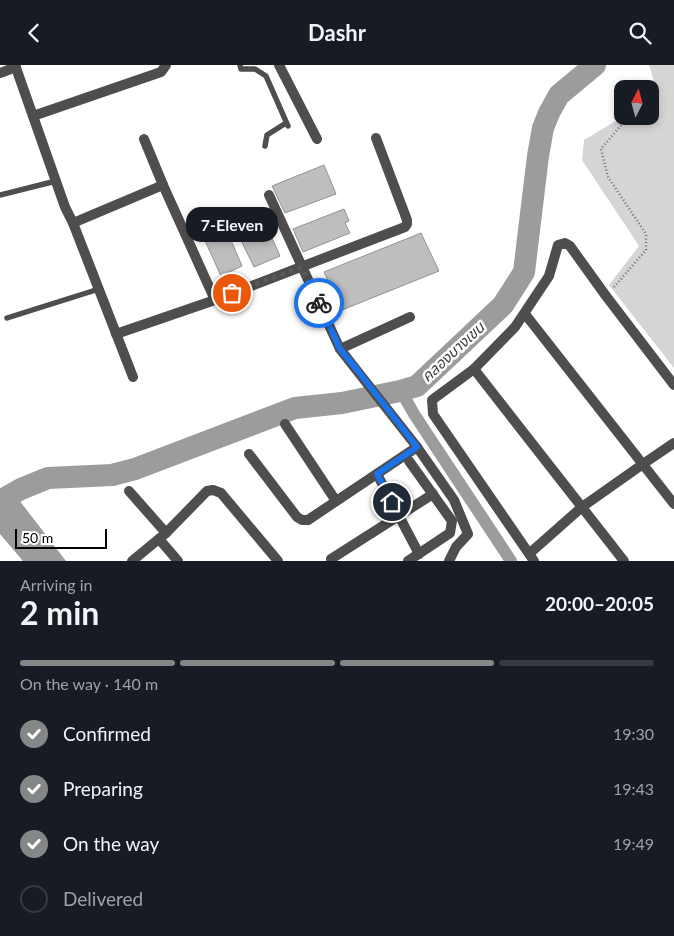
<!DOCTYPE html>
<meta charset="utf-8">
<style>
body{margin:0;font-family:Lato,"Noto Sans Thai",sans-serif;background:#20242c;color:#f1f3f6;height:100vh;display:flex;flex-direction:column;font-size:19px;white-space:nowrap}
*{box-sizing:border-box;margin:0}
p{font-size:16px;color:#9ea1a6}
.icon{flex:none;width:28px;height:28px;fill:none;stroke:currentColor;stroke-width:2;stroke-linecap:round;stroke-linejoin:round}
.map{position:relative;height:496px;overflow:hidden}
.panel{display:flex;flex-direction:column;background:#171b24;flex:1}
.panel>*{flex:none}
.needle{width:32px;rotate:6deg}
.tools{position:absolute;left:614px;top:15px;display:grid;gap:10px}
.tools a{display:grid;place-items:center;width:45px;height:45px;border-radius:10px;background:#171b24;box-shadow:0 2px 8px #0003;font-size:25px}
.scale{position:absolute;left:15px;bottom:12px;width:92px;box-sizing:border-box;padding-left:5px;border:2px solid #000;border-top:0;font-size:14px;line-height:18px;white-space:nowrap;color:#000;-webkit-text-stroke:4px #fff;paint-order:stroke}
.pin{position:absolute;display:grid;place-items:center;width:42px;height:42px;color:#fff;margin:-21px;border:2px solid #fff;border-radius:50%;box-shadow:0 1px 5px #0007}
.courier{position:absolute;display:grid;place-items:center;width:50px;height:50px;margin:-25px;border:4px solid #1a73e8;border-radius:50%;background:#fff;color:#222;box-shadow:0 1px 6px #0007}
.bubble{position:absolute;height:35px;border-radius:15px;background:#171b24;box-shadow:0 2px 8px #0003;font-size:16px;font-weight:700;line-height:35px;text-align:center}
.summary em{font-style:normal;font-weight:700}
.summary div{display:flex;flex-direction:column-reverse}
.summary{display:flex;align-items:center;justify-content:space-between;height:85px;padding:0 20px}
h1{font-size:32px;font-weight:700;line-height:38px}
.bar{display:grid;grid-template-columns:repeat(4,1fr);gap:8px 5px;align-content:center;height:60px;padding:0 20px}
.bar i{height:6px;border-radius:4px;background:#363941}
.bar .on{background:#858687}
.bar p{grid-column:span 4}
ol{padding:0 20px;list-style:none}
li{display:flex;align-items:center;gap:15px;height:55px}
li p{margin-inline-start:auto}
li .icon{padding:5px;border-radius:50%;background:#858687;color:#fff;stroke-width:4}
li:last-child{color:#9ea1a6}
li i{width:28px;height:28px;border:2px solid #363941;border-radius:50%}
header{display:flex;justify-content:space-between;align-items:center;height:65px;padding:0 20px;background:#171b24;font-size:22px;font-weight:700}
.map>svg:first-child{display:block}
.green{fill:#d5d5d5}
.water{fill:#9c9c9c}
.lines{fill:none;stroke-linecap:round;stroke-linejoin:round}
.canal{stroke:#9c9c9c;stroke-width:12}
.river{stroke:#9c9c9c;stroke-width:22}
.building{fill:#bebebe;stroke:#929292}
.path{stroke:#707070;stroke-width:2.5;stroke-dasharray:1 2.5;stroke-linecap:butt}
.lane{stroke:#4e4e4e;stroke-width:5.5}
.street{stroke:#4e4e4e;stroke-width:10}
.done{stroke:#595959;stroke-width:5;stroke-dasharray:0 9}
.route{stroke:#1a73e8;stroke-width:6}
.labels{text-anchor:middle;stroke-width:5;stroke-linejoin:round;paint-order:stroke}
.water-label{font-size:15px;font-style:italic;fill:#3d3d3d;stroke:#fff}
</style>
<header><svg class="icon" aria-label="back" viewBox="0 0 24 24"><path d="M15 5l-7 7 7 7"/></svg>Dashr<svg class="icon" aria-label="search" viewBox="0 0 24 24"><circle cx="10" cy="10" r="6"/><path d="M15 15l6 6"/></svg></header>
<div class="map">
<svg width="674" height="496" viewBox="0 0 674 496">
<rect width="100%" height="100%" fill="#fff"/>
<polygon class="green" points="649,0 674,0 674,303 609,220 639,181 582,95 584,75 624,51 650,51 650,36 659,31"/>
<polygon class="water" points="16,431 66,496 23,496 0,469 0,441"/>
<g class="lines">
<polyline class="canal" points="401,326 414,349 511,496"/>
<polyline class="river" points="0,436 21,424 48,413 112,410 135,404 295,343 342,338 400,326 417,321 503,240 524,207 538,91 543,63 549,48 559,30 595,0"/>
</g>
<g class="building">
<polygon points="324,100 336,129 285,148 272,121"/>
<polygon points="344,144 349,156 345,158 350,168 303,187 293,164"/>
<polygon points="260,146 280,191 254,202 233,159"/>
<polygon points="220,150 242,201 221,211 198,160"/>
<polygon points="421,168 439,206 342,245 324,207"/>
</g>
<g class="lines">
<polyline class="path" points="614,222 646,185 646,169 608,112 601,84 629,51"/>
<g class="lane">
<polyline points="240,0 241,4 255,4 266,11 288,61"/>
<polyline points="265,81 267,70 286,58"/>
<polyline points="0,130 56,116"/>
<polyline points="7,253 99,224"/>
</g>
<g class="street">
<polyline points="15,0 65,142 73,158 133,312"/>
<polyline points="279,0 317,74"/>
<polyline points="0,8 16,2"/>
<polyline points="33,51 161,7 166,0"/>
<polyline points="144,74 163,120 215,235"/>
<polyline points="269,130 340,284 417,382 454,435 468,469 456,482 449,496"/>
<polyline points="73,158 163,120"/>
<polyline points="525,249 674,439"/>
<polyline points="116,269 215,235 405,162 407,159 407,155 376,73"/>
<polyline points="340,284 410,252"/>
<polyline points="474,304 624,496"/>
<polyline points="285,359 336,436"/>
<polyline points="249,389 297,452 302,455 308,455 417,382"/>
<polyline points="377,409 419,489"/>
<polyline points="129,426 166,468"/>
<polyline points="159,474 178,496"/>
<polyline points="530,488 582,442 643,399 674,378"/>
<polyline points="331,494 433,429"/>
<polyline points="132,496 166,468 207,426 213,425 221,428 278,496"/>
<polyline points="408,496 450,468 452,456 409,396"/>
<polyline points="534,496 433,349 432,335 474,304 515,262 549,211 558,180 565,178 570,181 606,231 674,320"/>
</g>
</g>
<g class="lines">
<polyline class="done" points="232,228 301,202 319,238"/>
<polyline class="route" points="319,238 340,284 358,306 417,382 377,409 392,437"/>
</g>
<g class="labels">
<g class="water-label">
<text transform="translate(453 287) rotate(-43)" y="5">คลองบางเขน</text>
</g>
</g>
</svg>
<div class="tools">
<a><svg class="needle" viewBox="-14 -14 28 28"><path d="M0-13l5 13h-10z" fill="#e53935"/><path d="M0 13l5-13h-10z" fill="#9ea1a6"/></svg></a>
</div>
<div class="scale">50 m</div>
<div class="pin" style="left:232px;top:228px;background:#ea580c"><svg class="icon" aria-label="bag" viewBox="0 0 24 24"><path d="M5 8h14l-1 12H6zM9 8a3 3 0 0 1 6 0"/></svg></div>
<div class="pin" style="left:392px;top:437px;background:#1f2937"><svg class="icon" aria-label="home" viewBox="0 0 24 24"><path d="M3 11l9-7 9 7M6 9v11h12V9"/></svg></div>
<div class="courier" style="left:319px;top:238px"><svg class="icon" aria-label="bike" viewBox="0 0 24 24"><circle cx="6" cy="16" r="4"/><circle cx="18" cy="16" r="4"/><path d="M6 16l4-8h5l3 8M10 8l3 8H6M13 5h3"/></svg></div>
<div class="bubble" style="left:186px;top:142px;width:92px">7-Eleven</div>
</div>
<section class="panel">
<div class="summary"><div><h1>2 min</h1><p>Arriving in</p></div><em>20:00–20:05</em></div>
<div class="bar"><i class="on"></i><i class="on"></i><i class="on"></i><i></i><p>On the way · 140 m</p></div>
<ol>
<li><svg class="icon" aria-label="check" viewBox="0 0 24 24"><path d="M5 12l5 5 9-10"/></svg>Confirmed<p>19:30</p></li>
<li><svg class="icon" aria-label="check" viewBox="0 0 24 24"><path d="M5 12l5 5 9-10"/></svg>Preparing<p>19:43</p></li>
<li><svg class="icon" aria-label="check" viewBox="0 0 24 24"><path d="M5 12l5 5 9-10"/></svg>On the way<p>19:49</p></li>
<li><i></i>Delivered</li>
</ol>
</section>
